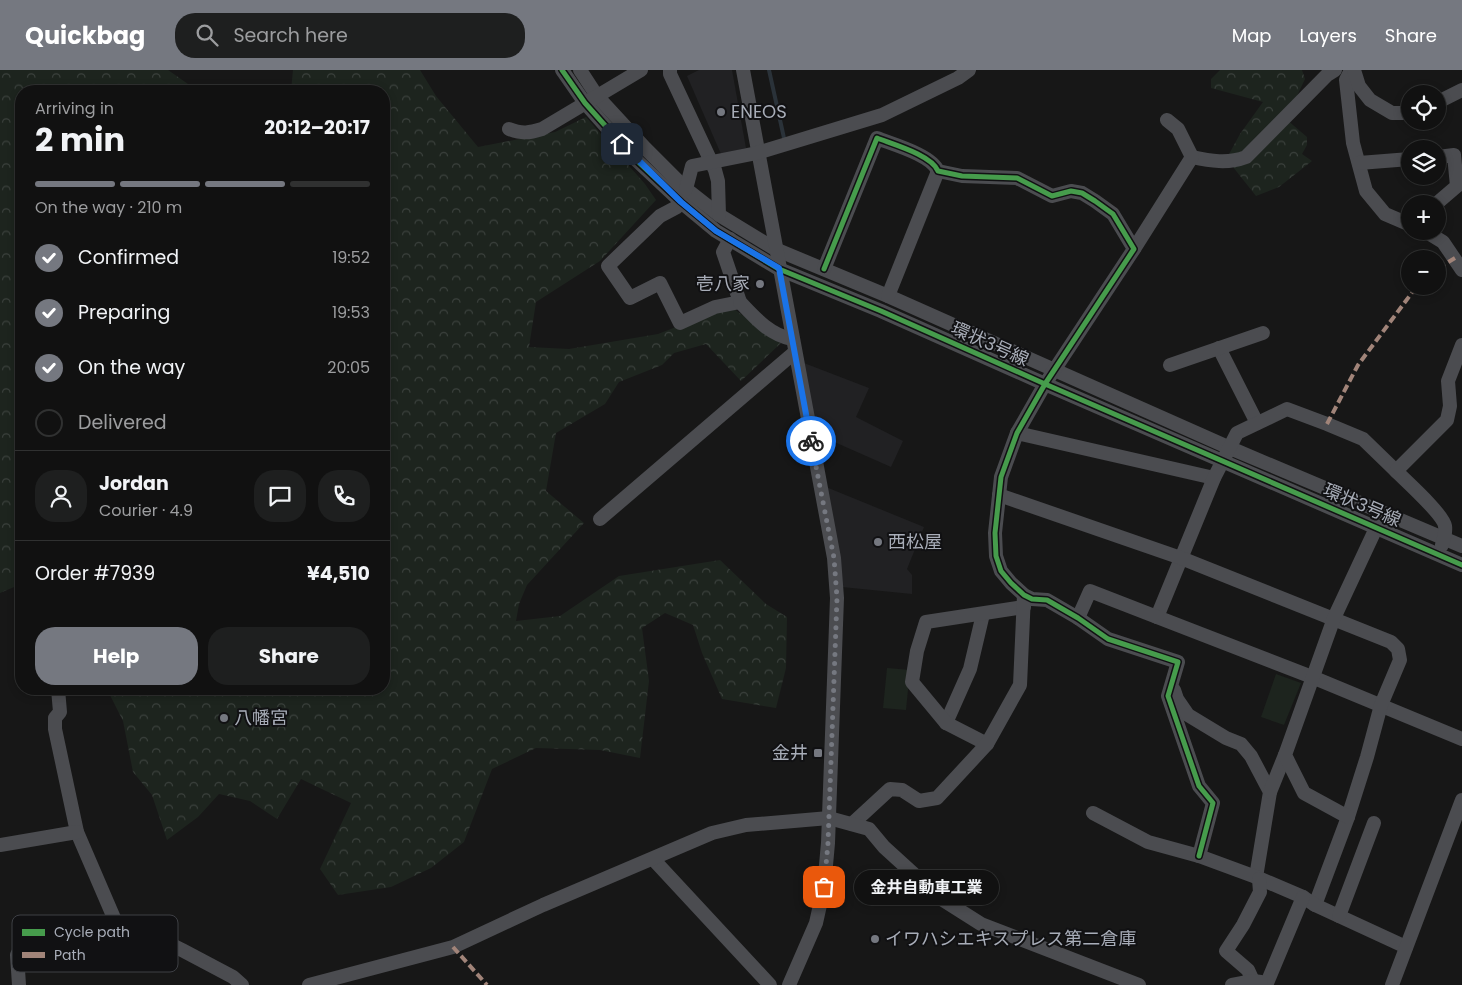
<!DOCTYPE html>
<meta charset="utf-8">
<style>
body{margin:0;font-family:Poppins,"Noto Sans JP",sans-serif;background:#1e1f1f;color:#f1f3f6;height:100vh;display:flex;flex-direction:column;font-size:19px;white-space:nowrap}
*{box-sizing:border-box;margin:0}
p{font-size:16px;color:#9c9d9f}
.icon{flex:none;width:28px;height:28px;fill:none;stroke:currentColor;stroke-width:2;stroke-linecap:round;stroke-linejoin:round}
.map{position:relative;flex:1;overflow:hidden}
.sheet{position:absolute;left:15px;top:15px;width:375px;height:610px;display:flex;flex-direction:column;background:#111;border-radius:20px;box-shadow:0 2px 8px #0003,0 0 0 1px #303131}
.sheet>*{flex:none}
.buttons{position:absolute;left:1401px;top:15px;display:grid;gap:10px}
.buttons a{display:grid;place-items:center;width:45px;height:45px;border-radius:50%;background:#111;box-shadow:0 2px 8px #0003,0 0 0 1px #303131;font-size:25px}
.pin{position:absolute;display:grid;place-items:center;width:42px;height:42px;color:#fff;margin:-21px;border-radius:10px;box-shadow:0 2px 8px #0006}
.courier{position:absolute;display:grid;place-items:center;width:50px;height:50px;margin:-25px;border:4px solid #1a73e8;border-radius:50%;background:#fff;color:#222;box-shadow:0 1px 6px #0007}
.bubble{position:absolute;height:35px;border-radius:18px;background:#111;box-shadow:0 2px 8px #0003,0 0 0 1px #303131;font-size:16px;font-weight:700;line-height:35px;text-align:center}
.overview em{font-style:normal;font-weight:700}
.overview div{display:flex;flex-direction:column-reverse}
.overview{display:flex;align-items:center;justify-content:space-between;height:85px;padding:0 20px}
h1{font-size:32px;font-weight:700;line-height:38px}
.bar{display:grid;grid-template-columns:repeat(4,1fr);gap:8px 5px;align-content:center;height:60px;padding:0 20px}
.bar i{height:6px;border-radius:4px;background:#303131}
.bar .selected{background:#757880}
.bar p{grid-column:span 4}
.line{display:flex;align-items:center;gap:12px;padding:0 20px;border-top:1px solid #303131}
.line div{flex:1}
.round{display:grid;place-items:center;flex:none;width:52px;height:52px;border-radius:20px;background:#1e1f1f}
ol{padding:0 20px;list-style:none}
li{display:flex;align-items:center;gap:15px;height:55px}
li p{margin-inline-start:auto}
li .icon{padding:5px;border-radius:50%;background:#757880;color:#fff;stroke-width:4}
li:last-child{color:#9c9d9f}
li i{width:28px;height:28px;border:2px solid #303131;border-radius:50%}
.button{display:flex;gap:10px;margin-top:auto;padding:10px 20px}
.button a{flex:1;height:58px;border-radius:20px;background:#757880;color:#fff;font-size:20px;font-weight:700;line-height:58px;text-align:center}
.button a+a{background:#1e1f1f;color:#f1f3f6}
header{display:flex;align-items:center;gap:30px;box-sizing:border-box;height:70px;padding:0 25px;background:#757880;color:#fff}
header strong{font-size:24px}
nav{display:flex;gap:28px;margin-inline-start:auto;font-size:18px}
.search{width:350px;height:45px;background:#1e1f1f;display:flex;align-items:center;gap:12px;box-sizing:border-box;padding:0 18px;border-radius:20px;color:#9c9d9f;font-size:19px}
.map>svg:first-child{display:block}
.built{fill:#212123}
.forest{fill:url(#forest-crowns)}
.green{fill:#1d241e}
.lines{fill:none;stroke-linecap:round;stroke-linejoin:round}
.stream{stroke:#2a3239;stroke-width:4}
.minor{stroke:#4b4c50;stroke-width:14}
.quiet{stroke:#a18479;stroke-width:4;stroke-dasharray:8 4;stroke-linecap:butt}
.cycleway-casing{stroke:#111113;stroke-width:8}
.cycleway{stroke:#469c4c;stroke-width:5}
.done{stroke:#757880;stroke-width:5;stroke-dasharray:0 9}
.route{stroke:#1a73e8;stroke-width:6}
.poi-dot{fill:#757880;stroke:#111113;stroke-width:2}
.labels{text-anchor:middle;stroke-width:4;stroke-linejoin:round;paint-order:stroke}
.poi-label{font-size:18px;fill:#a8adb8;stroke:#111113;text-anchor:start}
.street-label{font-size:18px;fill:#a8adb8;stroke:#111113}
.key{fill:#111113;stroke:#3e4045;stroke-width:1}
.key-label{font-size:14px;fill:#a8adb8}
</style>
<header>
<strong>Quickbag</strong>
<div class="search"><svg class="icon" aria-label="search" viewBox="0 0 24 24"><circle cx="10" cy="10" r="6"/><path d="M15 15l6 6"/></svg>Search here</div>
<nav><a>Map</a><a>Layers</a><a>Share</a></nav>
</header>
<div class="map">
<svg width="1462" height="915" viewBox="0 0 1462 915">
<defs>
<pattern id="forest-crowns" width="20" height="18" patternUnits="userSpaceOnUse" patternTransform="scale(1.25)"><rect width="20" height="18" fill="#1d241e"/><path d="M2 6a3 3 0 1 1 6 0M12 15a3 3 0 1 1 6 0" fill="none" stroke="#3b413d"/></pattern>
</defs>
<rect width="100%" height="100%" fill="#171717"/>
<g class="built">
<polygon points="699,0 732,0 746,78 721,84 687,6"/>
<polygon points="804,293 869,318 856,347 903,371 891,397 814,363"/>
<polygon points="826,417 924,457 907,499 912,505 912,524 842,517"/>
</g>
<g class="forest">
<polygon points="0,0 168,0 198,21 21,21 21,514 0,523"/>
<polygon points="293,0 420,0 436,26 478,77 555,62 586,47 645,114 656,130 600,191 536,232 529,277 569,279 658,264 730,236 781,273 741,311 706,274 674,283 662,295 619,312 605,334 556,363 546,421 584,453 527,515 519,534 516,551 560,546 619,506 720,490 766,534 787,547 786,598 776,638 722,629 702,583 693,555 665,543 642,558 649,611 640,688 600,680 536,678 492,699 464,772 431,798 391,817 338,825 320,799 351,733 301,709 277,749 250,731 219,724 198,747 167,770 152,725 133,702 123,651 107,619 384,619 384,21 291,21"/>
<polygon points="1220,0 1302,0 1305,9 1286,49 1307,67 1307,75 1302,84 1312,91 1279,117 1256,126 1233,97 1228,86 1240,64 1263,32 1211,18 1211,9"/>
</g>
<g class="green">
<polygon points="887,598 910,600 906,640 883,638"/>
<polygon points="1276,604 1301,613 1284,655 1261,647"/>
</g>
<g class="lines">
<polyline class="stream" points="769,0 784,68"/>
<g class="minor">
<polyline points="562,0 585,33 634,88 681,132 716,161 779,199 881,241 1045,314 1462,495"/>
<polyline points="580,0 597,26 645,78 686,119 719,145 775,179 888,226 1230,378 1462,476"/>
<polyline points="670,0 670,4 715,100 718,111 719,145"/>
<polyline points="743,0 834,488 837,528 828,773 824,817 816,853 789,915"/>
<polyline points="1351,0 1346,10 1353,73 1366,121 1385,144 1406,153 1410,151"/>
<polyline points="1354,0 1359,16 1370,30 1392,43 1410,43"/>
<polyline points="1438,32 1462,20"/>
<path d="M509 59C522 64 529 63 542 59L641 0"/>
<path d="M1192 87C1210 91 1228 94 1246 87L1327 5 1335 0"/>
<polyline points="1359,93 1410,89"/>
<polyline points="686,119 692,96 757,83 882,45 958,8 969,0"/>
<polyline points="681,132 677,137 660,146 608,196 630,228 660,213 680,253 715,237 740,232 723,182 730,169"/>
<polyline points="1436,134 1457,116 1454,85 1438,87"/>
<polyline points="1425,161 1443,172 1462,200"/>
<polyline points="1134,179 1192,87 1178,59 1167,50"/>
<path d="M824 199 877 68C892 74 932 85 938 101L962 106 1017 108 1052 126 1071 121 1082 123 1095 131 1113 144 1134 179 1045 314 1017 363 1001 407 995 463 996 486 1001 501 1011 513 1024 525 1032 529 1047 530 1078 548 1108 569 1178 592 1168 626 1199 716 1213 733 1199 786"/>
<polyline points="888,226 938,101"/>
<path d="M740 232C755 248 770 265 792 269"/>
<polyline points="1219,278 1257,353"/>
<polyline points="1170,295 1263,263"/>
<polyline points="1017,363 1214,408"/>
<polyline points="1396,401 1363,369 1327,354 1287,339 1237,363 1214,408 1157,547 1312,607 1462,669"/>
<polyline points="999,425 1181,488 1391,572 1398,579 1400,590 1381,635 1367,687 1348,747 1315,835"/>
<polyline points="600,449 795,282"/>
<path d="M1442 475C1444 469 1446 462 1445 456 1443 444 1406 411 1396 401L1447 350 1450 336 1448 311 1462 275"/>
<polyline points="1078,548 1090,521 1157,547"/>
<polyline points="58,619 60,642 55,648 55,659 77,762 117,855"/>
<polyline points="1174,620 1177,629 1188,645 1226,668 1241,674 1251,686 1270,722 1256,807"/>
<polyline points="946,653 970,599 983,544"/>
<polyline points="987,674 946,653 912,612 917,581 926,552 1024,537"/>
<polyline points="1270,722 1285,685"/>
<polyline points="1093,743 1148,772 1199,786 1256,807 1303,827 1315,835 1406,877"/>
<polyline points="1348,747 1304,723 1285,685 1334,548 1377,456"/>
<polyline points="852,754 890,719 902,720 919,731 937,728 987,674 1020,615 1024,525"/>
<polyline points="0,775 77,762"/>
<polyline points="653,789 770,915"/>
<polyline points="1339,846 1374,753"/>
<polyline points="1253,911 1248,900 1226,881 1243,855 1260,822 1259,809"/>
<polyline points="1267,913 1303,827"/>
<polyline points="19,915 17,885 22,876 117,855 162,870 182,880 233,907 242,915"/>
<polyline points="309,915 453,877 543,835 712,763 746,755 829,748 869,759 884,777 940,828 981,854 1139,915"/>
<polyline points="1232,915 1253,911 1261,912"/>
<polyline points="1392,915 1462,730"/>
</g>
<g class="quiet">
<polyline points="1438,198 1455,188"/>
<polyline points="1327,354 1358,295 1417,216"/>
<polyline points="453,877 487,915"/>
</g>
<g class="cycleway-casing">
<g id="cycleway">
<polyline points="562,0 585,33 634,88 681,132 716,161 779,199 881,241 1045,314 1462,495"/>
<path d="M824 199 877 68C892 74 932 85 938 101L962 106 1017 108 1052 126 1071 121 1082 123 1095 131 1113 144 1134 179 1045 314 1017 363 1001 407 995 463 996 486 1001 501 1011 513 1024 525 1032 529 1047 530 1078 548 1108 569 1178 592 1168 626 1199 716 1213 733 1199 786"/>
</g>
</g>
<use href="#cycleway" class="cycleway"/>
</g>
<g class="lines">
<polyline class="done" points="811,371 834,488 837,528 828,773 824,817"/>
<polyline class="route" points="622,74 681,132 716,161 779,198 811,371"/>
</g>
<g class="poi-dot">
<circle cx="721" cy="42" r="5"/>
<circle cx="760" cy="214" r="5"/>
<circle cx="878" cy="472" r="5"/>
<circle cx="224" cy="648" r="5"/>
<rect x="813" y="678" width="10" height="10" rx="2.5"/>
<circle cx="875" cy="869" r="5"/>
</g>
<g class="labels">
<g class="poi-label">
<text x="731" y="48">ENEOS</text>
<text x="750" y="220" text-anchor="end">壱八家</text>
<text x="888" y="478">西松屋</text>
<text x="234" y="654">八幡宮</text>
<text x="808" y="689" text-anchor="end">金井</text>
<text x="885" y="875">イワハシエキスプレス第二倉庫</text>
</g>
<g class="street-label">
<text transform="translate(990 274) rotate(24)" y="6">環状3号線</text>
<text transform="translate(1362 435) rotate(23)" y="6">環状3号線</text>
</g>
</g>
<rect x="12" y="845" width="166" height="57" rx="8" class="key"/>
<rect x="22" y="859" width="23" height="7" fill="#469c4c"/>
<rect x="22" y="882" width="23" height="6" fill="#a18479"/>
<g class="key-label">
<text x="54" y="867">Cycle path</text>
<text x="54" y="890">Path</text>
</g>
</svg>
<div class="buttons">
<a><svg class="icon" aria-label="locate" viewBox="0 0 24 24"><circle cx="12" cy="12" r="6"/><path d="M12 2v4M12 18v4M2 12h4M18 12h4"/></svg></a>
<a><svg class="icon" aria-label="layers" viewBox="0 0 24 24"><path d="M12 4l9 5-9 5-9-5zM3 14l9 5 9-5"/></svg></a>
<a>+</a>
<a>−</a>
</div>
<div class="pin" style="left:824px;top:817px;background:#ea580c"><svg class="icon" aria-label="bag" viewBox="0 0 24 24"><path d="M5 8h14l-1 12H6zM9 8a3 3 0 0 1 6 0"/></svg></div>
<div class="pin" style="left:622px;top:74px;background:#1f2937"><svg class="icon" aria-label="home" viewBox="0 0 24 24"><path d="M3 11l9-7 9 7M6 9v11h12V9"/></svg></div>
<div class="courier" style="left:811px;top:371px"><svg class="icon" aria-label="bike" viewBox="0 0 24 24"><circle cx="6" cy="16" r="4"/><circle cx="18" cy="16" r="4"/><path d="M6 16l4-8h5l3 8M10 8l3 8H6M13 5h3"/></svg></div>
<div class="bubble" style="left:854px;top:800px;width:145px">金井自動車工業</div>
<section class="sheet">
<div class="overview"><div><h1>2 min</h1><p>Arriving in</p></div><em>20:12–20:17</em></div>
<div class="bar"><i class="selected"></i><i class="selected"></i><i class="selected"></i><i></i><p>On the way · 210 m</p></div>
<ol>
<li><svg class="icon" aria-label="check" viewBox="0 0 24 24"><path d="M5 12l5 5 9-10"/></svg>Confirmed<p>19:52</p></li>
<li><svg class="icon" aria-label="check" viewBox="0 0 24 24"><path d="M5 12l5 5 9-10"/></svg>Preparing<p>19:53</p></li>
<li><svg class="icon" aria-label="check" viewBox="0 0 24 24"><path d="M5 12l5 5 9-10"/></svg>On the way<p>20:05</p></li>
<li><i></i>Delivered</li>
</ol>
<div class="line" style="height:90px"><a class="round"><svg class="icon" aria-label="person" viewBox="0 0 24 24"><circle cx="12" cy="8" r="4"/><path d="M4 21q1-7 8-7t8 7"/></svg></a><div><b>Jordan</b><p>Courier · 4.9</p></div><a class="round"><svg class="icon" aria-label="chat" viewBox="0 0 24 24"><path d="M4 5h16v11H9l-5 4z"/></svg></a><a class="round"><svg class="icon" aria-label="phone" viewBox="0 0 24 24"><path d="M5 4h4l2 5-3 2q2 4 5 5l2-3 5 2v4C11 20 4 13 5 4z"/></svg></a></div>
<div class="line" style="height:65px"><div>Order #7939</div><b>¥4,510</b></div>
<div class="button"><a>Help</a><a>Share</a></div>
</section>
</div>
